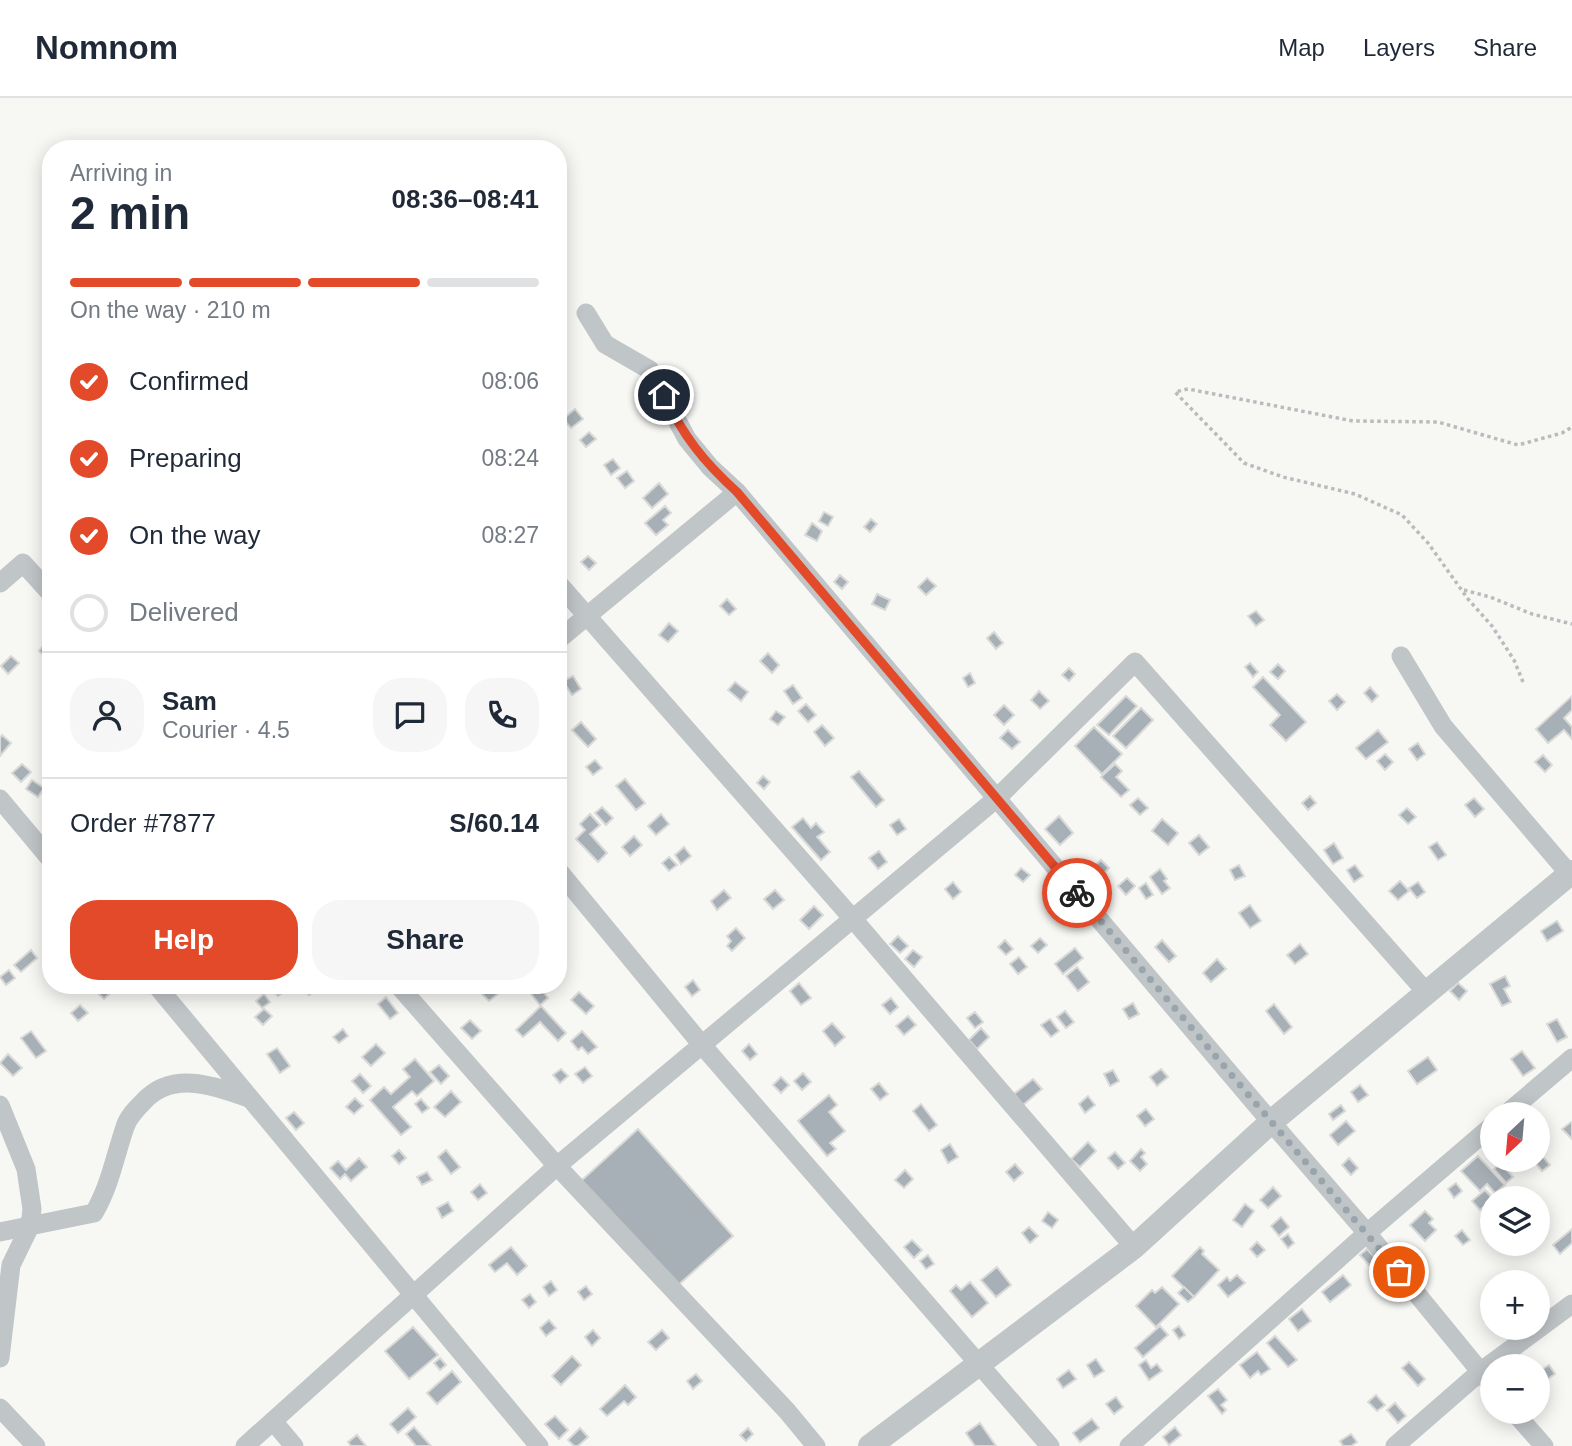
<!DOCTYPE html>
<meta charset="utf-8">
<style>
body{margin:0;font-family:Helvetica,sans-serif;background:#f6f6f7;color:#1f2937;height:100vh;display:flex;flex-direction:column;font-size:26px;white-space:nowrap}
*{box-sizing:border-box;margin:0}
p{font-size:23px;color:#747a83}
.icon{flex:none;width:38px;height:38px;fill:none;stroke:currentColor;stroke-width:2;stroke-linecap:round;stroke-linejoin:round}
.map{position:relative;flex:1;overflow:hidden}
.drawer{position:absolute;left:42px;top:42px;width:525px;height:854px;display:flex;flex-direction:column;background:#fff;border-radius:28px;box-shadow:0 4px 18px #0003}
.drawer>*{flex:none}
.needle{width:46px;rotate:206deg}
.tools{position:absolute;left:1480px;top:1004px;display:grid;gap:14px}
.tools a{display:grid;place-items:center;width:70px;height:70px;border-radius:50%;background:#fff;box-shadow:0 4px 18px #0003;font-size:35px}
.pin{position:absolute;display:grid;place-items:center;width:60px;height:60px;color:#fff;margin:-30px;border:4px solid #fff;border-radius:50%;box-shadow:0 2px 7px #0007}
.courier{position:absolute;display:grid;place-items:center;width:70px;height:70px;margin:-35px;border:5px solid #e24a29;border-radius:50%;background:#fff;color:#222;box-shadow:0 2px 9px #0007}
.headline em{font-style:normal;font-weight:700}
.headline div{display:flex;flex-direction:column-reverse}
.headline{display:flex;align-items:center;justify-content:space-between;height:119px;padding:0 28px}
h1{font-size:46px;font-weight:700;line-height:52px}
.bar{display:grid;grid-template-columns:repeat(4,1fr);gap:10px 7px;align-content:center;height:84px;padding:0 28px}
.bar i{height:9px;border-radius:5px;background:#e0e1e3}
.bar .on{background:#e24a29}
.bar p{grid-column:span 4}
.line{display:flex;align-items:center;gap:18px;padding:0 28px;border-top:2px solid #e0e1e3}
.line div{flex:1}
.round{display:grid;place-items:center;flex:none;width:74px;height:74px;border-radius:28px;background:#f6f6f7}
ol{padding:0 28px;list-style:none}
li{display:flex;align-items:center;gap:21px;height:77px}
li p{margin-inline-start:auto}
li .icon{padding:7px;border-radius:50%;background:#e24a29;color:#fff;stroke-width:4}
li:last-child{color:#747a83}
li i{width:38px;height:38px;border:4px solid #e0e1e3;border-radius:50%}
.cta{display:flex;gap:14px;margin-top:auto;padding:14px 28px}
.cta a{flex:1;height:80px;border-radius:28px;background:#e24a29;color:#fff;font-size:28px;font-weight:700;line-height:80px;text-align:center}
.cta a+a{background:#f6f6f7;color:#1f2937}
header{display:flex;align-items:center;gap:42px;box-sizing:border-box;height:98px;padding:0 35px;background:#fff;border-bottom:2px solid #e0e1e3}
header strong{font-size:33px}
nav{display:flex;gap:38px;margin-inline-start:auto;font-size:24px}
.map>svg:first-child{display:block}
.building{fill:#a7b0b6;stroke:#d9d9d7;stroke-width:2}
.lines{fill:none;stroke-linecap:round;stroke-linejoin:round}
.path{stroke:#b8bcbf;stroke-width:3.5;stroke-dasharray:3.5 3.5;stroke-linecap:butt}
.minor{stroke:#c0c5c8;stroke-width:19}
.tertiary{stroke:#c0c5c8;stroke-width:24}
.done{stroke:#99a5ac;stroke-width:7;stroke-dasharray:0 12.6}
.route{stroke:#e24a29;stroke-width:9}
</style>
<header>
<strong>Nomnom</strong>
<nav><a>Map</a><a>Layers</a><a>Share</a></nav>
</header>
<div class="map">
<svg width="1572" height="1348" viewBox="0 0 1572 1348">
<rect width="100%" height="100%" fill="#f7f7f4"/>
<g class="building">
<polygon points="575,311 583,321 571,330 563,321"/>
<polygon points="589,334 596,341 586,349 580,342"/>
<polygon points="613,361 620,370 611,377 604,367"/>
<polygon points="627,373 634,383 625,390 617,380"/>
<polygon points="659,385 668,396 652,410 643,400"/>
<polygon points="665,408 671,415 663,422 668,427 656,437 645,425"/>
<polygon points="824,414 833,419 828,428 819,423"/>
<polygon points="871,421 877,426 870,434 864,429"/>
<polygon points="812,425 822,433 817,443 805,437"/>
<polygon points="588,458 596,465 589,472 581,464"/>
<polygon points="840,477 848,484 842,491 834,484"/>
<polygon points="927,480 936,488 926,497 918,489"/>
<polygon points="877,496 890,502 885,512 872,506"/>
<polygon points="727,501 736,511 729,517 720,508"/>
<polygon points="1256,513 1264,522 1256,528 1248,518"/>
<polygon points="669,525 678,533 668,544 659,537"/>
<polygon points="994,534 1003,545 996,551 987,540"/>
<polygon points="47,543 51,546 50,563 39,553"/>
<polygon points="768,555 779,567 772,575 760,563"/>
<polygon points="11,558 19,565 8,576 1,568"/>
<polygon points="1250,565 1258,574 1253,579 1245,569"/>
<polygon points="1278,566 1285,573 1278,581 1270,574"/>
<polygon points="1069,570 1075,576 1069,583 1062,577"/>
<polygon points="970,575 975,585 968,589 963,580"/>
<polygon points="573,578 581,591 572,597 563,583"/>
<polygon points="1263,579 1306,624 1286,643 1270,627 1280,617 1253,589"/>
<polygon points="735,584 748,594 741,603 728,592"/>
<polygon points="793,587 802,600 793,606 784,593"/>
<polygon points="1370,589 1378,598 1372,604 1364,595"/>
<polygon points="1039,593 1049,603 1040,611 1031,602"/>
<polygon points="1337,596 1345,604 1337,612 1329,603"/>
<polygon points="1126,598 1137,608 1109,637 1097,627"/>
<polygon points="1572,598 1572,612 1564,620 1572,629 1572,641 1564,632 1548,645 1536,631"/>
<polygon points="806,606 816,617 808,624 798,613"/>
<polygon points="1004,607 1014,617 1004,627 994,617"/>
<polygon points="1141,610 1153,622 1126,650 1113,638"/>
<polygon points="776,613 785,619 778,627 770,621"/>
<polygon points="581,624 596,641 588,649 572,632"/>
<polygon points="822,627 834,640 825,648 814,634"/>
<polygon points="1094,629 1122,656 1102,676 1075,648"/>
<polygon points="1008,632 1020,644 1012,651 1000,640"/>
<polygon points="1378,632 1388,644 1366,661 1356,650"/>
<polygon points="2,637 11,645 0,658 0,640"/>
<polygon points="1418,645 1425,656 1417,662 1409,651"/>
<polygon points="1385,656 1393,664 1385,672 1377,663"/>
<polygon points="1543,657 1552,667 1545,674 1535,664"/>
<polygon points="595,662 602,670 593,677 586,669"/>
<polygon points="22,666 31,674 21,684 12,675"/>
<polygon points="1115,666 1122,673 1116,679 1129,692 1121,699 1101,679"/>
<polygon points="859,673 884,702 876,709 851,679"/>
<polygon points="763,678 770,684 764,691 757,685"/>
<polygon points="625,681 645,705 636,712 616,688"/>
<polygon points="32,682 44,690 38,699 26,691"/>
<polygon points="1310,698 1316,705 1308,712 1302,705"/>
<polygon points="1138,700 1148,710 1140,717 1130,707"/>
<polygon points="1474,700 1484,711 1475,719 1465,707"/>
<polygon points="602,709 613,720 606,727 595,715"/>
<polygon points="1407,710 1416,719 1408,726 1399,717"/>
<polygon points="590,716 600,727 590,736 607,755 598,764 576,741 585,732 580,726"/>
<polygon points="661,716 669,726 656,737 648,728"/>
<polygon points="1059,718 1073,735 1060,747 1045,731"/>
<polygon points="803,720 811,730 816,725 824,734 817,739 830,754 821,762 792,729"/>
<polygon points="899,721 906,731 897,737 890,727"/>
<polygon points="1162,721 1178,735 1168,747 1152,733"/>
<polygon points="1199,737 1209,749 1199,757 1189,745"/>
<polygon points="634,738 642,747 630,758 622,749"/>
<polygon points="1437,744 1446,757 1438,762 1429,749"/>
<polygon points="1334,745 1343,760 1333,766 1324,752"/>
<polygon points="684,749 691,758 681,766 675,757"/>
<polygon points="879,753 887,764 878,771 869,760"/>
<polygon points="669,759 677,767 669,773 662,765"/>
<polygon points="1101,762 1109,770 1098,781 1090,772"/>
<polygon points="1239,767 1245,778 1235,782 1230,772"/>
<polygon points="1355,767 1363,778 1354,784 1347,772"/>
<polygon points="1021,770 1030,777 1023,784 1015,777"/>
<polygon points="1160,771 1167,781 1164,783 1170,790 1162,796 1150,779"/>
<polygon points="1127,780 1135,788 1126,797 1118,788"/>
<polygon points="1400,783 1409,793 1398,802 1389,793"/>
<polygon points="953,784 961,794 953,801 945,791"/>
<polygon points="1418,784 1425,794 1417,800 1409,790"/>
<polygon points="1146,785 1153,797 1146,801 1139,790"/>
<polygon points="724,792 731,800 717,812 711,803"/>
<polygon points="775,792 784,802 773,811 764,801"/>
<polygon points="1250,807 1261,823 1250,830 1239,815"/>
<polygon points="814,808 823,817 809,831 800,822"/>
<polygon points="1557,823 1563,833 1547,843 1541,833"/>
<polygon points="736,830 745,840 732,853 727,848 731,843 727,838"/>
<polygon points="898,838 908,848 900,855 890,846"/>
<polygon points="1040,840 1047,847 1038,855 1031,848"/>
<polygon points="1005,842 1013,851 1006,857 998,849"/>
<polygon points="1162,842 1176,858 1169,864 1155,849"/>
<polygon points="1300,846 1308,856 1295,866 1287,857"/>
<polygon points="1075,850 1083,860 1063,876 1055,866"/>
<polygon points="31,852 37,860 21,874 14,867"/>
<polygon points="913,852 922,859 914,869 905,861"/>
<polygon points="1019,859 1027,869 1018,876 1010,866"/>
<polygon points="1217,861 1226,871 1211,884 1203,875"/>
<polygon points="1077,869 1089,884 1078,893 1066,878"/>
<polygon points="9,872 15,880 6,887 0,879"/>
<polygon points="1505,878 1510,888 1504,891 1511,904 1502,908 1490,886"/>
<polygon points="693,882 700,892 692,898 685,889"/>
<polygon points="799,885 811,900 801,907 790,893"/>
<polygon points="1458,885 1467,893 1459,902 1450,893"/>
<polygon points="102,887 119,887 104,901 96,893"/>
<polygon points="269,887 283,887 287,891 278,898"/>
<polygon points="300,887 314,887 317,890 309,897"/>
<polygon points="524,887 538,887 548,900 540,907"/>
<polygon points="490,888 498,896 489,903 482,896"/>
<polygon points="579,894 594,908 586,916 571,902"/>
<polygon points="264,896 270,904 262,910 256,903"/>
<polygon points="386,899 398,915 390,921 378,906"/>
<polygon points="891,900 898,909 890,916 882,907"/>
<polygon points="1133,905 1139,916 1129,921 1123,911"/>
<polygon points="1274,906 1292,929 1284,936 1266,913"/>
<polygon points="80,907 88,915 78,923 71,915"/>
<polygon points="541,908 566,935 558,943 540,924 523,939 516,932"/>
<polygon points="264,911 272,918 263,927 255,919"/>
<polygon points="1065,913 1074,924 1066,930 1057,919"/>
<polygon points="975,914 983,924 975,930 967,920"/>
<polygon points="908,918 916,927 904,937 896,928"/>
<polygon points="1050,921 1059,933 1051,939 1041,927"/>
<polygon points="1557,921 1567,939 1557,944 1547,926"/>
<polygon points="470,922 481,933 472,941 461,930"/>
<polygon points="832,925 845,939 835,948 823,933"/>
<polygon points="981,930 989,939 977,951 969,942"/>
<polygon points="343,931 348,938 339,945 333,939"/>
<polygon points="31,933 46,953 36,960 21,940"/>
<polygon points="582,933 597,949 588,956 582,949 578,952 571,943"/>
<polygon points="376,946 385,955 371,968 362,959"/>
<polygon points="749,946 757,956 750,962 742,953"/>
<polygon points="277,950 290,968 280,975 267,956"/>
<polygon points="1522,953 1535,970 1523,978 1511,961"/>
<polygon points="8,956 22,970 13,978 0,965"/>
<polygon points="1428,959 1437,972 1417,986 1408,973"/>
<polygon points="415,961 434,983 417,998 412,993 393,1009 411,1029 401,1037 370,1002 384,989 391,996 410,979 403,971"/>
<polygon points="439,967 449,978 441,986 430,974"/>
<polygon points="585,969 592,978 583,985 575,976"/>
<polygon points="561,971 568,978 560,985 553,977"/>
<polygon points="1161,971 1168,979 1157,988 1150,979"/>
<polygon points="1113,972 1119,983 1110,988 1104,976"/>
<polygon points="803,975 811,984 802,992 794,983"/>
<polygon points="360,976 371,988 363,995 352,983"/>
<polygon points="781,979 789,987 781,995 773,987"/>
<polygon points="1033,981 1042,991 1023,1007 1014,996"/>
<polygon points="879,985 888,996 880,1002 871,991"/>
<polygon points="1360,987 1368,997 1358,1004 1351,994"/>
<polygon points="451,993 461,1004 445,1019 434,1009"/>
<polygon points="829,997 837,1007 829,1014 845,1033 830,1045 836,1051 827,1058 798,1023"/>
<polygon points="1088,998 1095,1007 1085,1015 1079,1006"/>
<polygon points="355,1000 363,1008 354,1016 346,1009"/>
<polygon points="421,1001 429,1010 422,1015 415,1006"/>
<polygon points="921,1006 937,1027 929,1033 913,1013"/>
<polygon points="1341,1007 1345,1013 1333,1022 1329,1016"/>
<polygon points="1146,1011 1154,1021 1145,1028 1137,1018"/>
<polygon points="294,1014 304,1025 296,1032 286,1020"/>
<polygon points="1346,1023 1355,1033 1338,1047 1330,1037"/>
<polygon points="1571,1024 1572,1025 1572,1041 1562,1031"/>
<polygon points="638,1031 733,1138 676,1189 581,1083"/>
<polygon points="1088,1044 1096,1053 1080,1069 1071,1061"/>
<polygon points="950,1046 958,1059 948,1065 941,1052"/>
<polygon points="1141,1051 1145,1055 1141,1059 1147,1066 1140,1073 1130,1063"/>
<polygon points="399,1052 406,1060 399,1066 392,1058"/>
<polygon points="446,1052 460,1069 451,1076 438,1059"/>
<polygon points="1538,1053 1550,1067 1542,1073 1533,1062 1538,1062"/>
<polygon points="1115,1054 1125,1065 1118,1071 1108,1060"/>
<polygon points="1478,1058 1505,1087 1495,1095 1487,1086 1480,1093 1461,1073"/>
<polygon points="359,1060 367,1069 351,1083 345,1076 340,1081 330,1070 338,1063 346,1072"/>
<polygon points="1349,1060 1358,1070 1351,1077 1342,1067"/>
<polygon points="1501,1065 1513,1079 1506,1085 1494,1071"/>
<polygon points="1015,1066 1023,1075 1014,1083 1006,1074"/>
<polygon points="905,1072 913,1081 904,1090 895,1082"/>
<polygon points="427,1074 432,1082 422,1087 417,1079"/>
<polygon points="1456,1085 1462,1093 1454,1100 1448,1091"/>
<polygon points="480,1086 487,1095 478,1102 471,1094"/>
<polygon points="1273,1089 1281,1098 1268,1110 1260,1102"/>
<polygon points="1485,1092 1493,1101 1480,1112 1472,1103"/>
<polygon points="448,1104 453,1113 442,1120 437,1110"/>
<polygon points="1245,1106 1254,1113 1242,1129 1233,1122"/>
<polygon points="1425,1113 1433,1121 1429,1125 1436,1132 1425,1143 1410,1127"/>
<polygon points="1048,1114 1058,1122 1052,1130 1042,1123"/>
<polygon points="1281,1119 1289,1129 1279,1138 1271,1128"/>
<polygon points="1029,1129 1038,1138 1030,1145 1022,1135"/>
<polygon points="1572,1131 1572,1145 1560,1156 1553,1147"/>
<polygon points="1462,1132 1470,1142 1463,1147 1455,1138"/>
<polygon points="1288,1136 1294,1145 1288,1150 1281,1141"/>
<polygon points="912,1142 922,1152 914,1160 904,1149"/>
<polygon points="1257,1144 1265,1152 1257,1159 1250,1151"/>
<polygon points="511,1149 527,1168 517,1177 507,1165 495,1174 489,1167"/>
<polygon points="1200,1149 1204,1153 1202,1156 1219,1172 1194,1199 1172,1178"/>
<polygon points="1367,1151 1376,1161 1369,1167 1360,1157"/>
<polygon points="928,1157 934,1166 926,1171 920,1163"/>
<polygon points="997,1169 1011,1187 996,1199 981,1182"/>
<polygon points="1237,1177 1245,1185 1228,1199 1218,1187 1227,1179 1230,1183"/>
<polygon points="1343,1177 1351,1187 1330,1204 1322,1194"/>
<polygon points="551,1183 557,1192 549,1198 543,1189"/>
<polygon points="970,1184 988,1205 972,1219 950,1193 956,1187 961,1192"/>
<polygon points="586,1188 592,1196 584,1202 578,1194"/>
<polygon points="1162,1189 1179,1206 1156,1229 1136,1208 1152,1192 1155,1195"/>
<polygon points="1184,1189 1194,1199 1188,1204 1178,1195"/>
<polygon points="530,1196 536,1204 529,1210 522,1202"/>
<polygon points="1302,1211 1311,1223 1298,1233 1289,1221"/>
<polygon points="549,1222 556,1230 546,1238 540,1230"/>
<polygon points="1160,1228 1168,1237 1143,1259 1135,1250"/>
<polygon points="1179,1228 1185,1237 1179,1241 1173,1232"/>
<polygon points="413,1229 438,1257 409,1281 385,1253"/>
<polygon points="593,1232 600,1240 592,1248 585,1239"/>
<polygon points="662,1232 669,1240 656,1252 648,1244"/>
<polygon points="1275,1238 1297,1262 1288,1269 1267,1245"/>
<polygon points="1257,1254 1270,1271 1261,1277 1258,1273 1250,1280 1240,1267"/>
<polygon points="572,1258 581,1267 561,1287 552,1278"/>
<polygon points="440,1260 446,1267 440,1272 434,1265"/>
<polygon points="1096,1261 1104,1273 1094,1279 1087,1267"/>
<polygon points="1146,1262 1151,1270 1157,1266 1162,1273 1149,1282 1139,1267"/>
<polygon points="1409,1264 1425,1281 1418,1288 1402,1270"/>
<polygon points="1549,1267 1555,1276 1543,1284 1538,1274"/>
<polygon points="1069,1272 1076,1281 1063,1290 1057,1281"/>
<polygon points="452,1273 461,1284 437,1306 427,1295"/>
<polygon points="696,1276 702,1283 693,1291 687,1283"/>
<polygon points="625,1287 636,1299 628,1307 624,1303 607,1318 600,1311"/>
<polygon points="1218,1291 1227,1302 1221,1307 1226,1312 1222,1316 1208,1298"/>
<polygon points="1376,1297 1385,1307 1377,1313 1368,1304"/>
<polygon points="1116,1299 1123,1309 1114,1316 1106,1306"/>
<polygon points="1395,1305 1406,1318 1398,1325 1387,1312"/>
<polygon points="408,1310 416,1319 398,1335 390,1326"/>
<polygon points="555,1318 568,1332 559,1341 545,1326"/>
<polygon points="1092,1321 1099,1330 1080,1344 1073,1335"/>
<polygon points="980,1325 996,1348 975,1348 966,1335"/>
<polygon points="414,1329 431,1348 416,1348 406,1336"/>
<polygon points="1175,1329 1181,1337 1169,1347 1163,1339"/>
<polygon points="580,1330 588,1339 578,1348 574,1348 568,1342"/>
<polygon points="748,1330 753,1336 746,1343 740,1337"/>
<polygon points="1351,1336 1357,1344 1351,1348 1343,1348 1340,1343"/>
<polygon points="357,1337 366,1348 351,1348 348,1344"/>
</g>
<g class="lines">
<g class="path">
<polyline points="1464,492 1490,499 1532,516 1572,526"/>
<polyline points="1523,584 1514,562 1492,528 1468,501 1428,445 1402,417 1355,396 1283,379 1244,365 1175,294 1188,291 1353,323 1438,324 1518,347 1562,335 1572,329"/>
</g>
<g class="minor">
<polyline points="586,215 605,246 650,272 687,341 710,369 737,394 1271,1024 1367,1135 1493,1289"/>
<polyline points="0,485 23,465 51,496"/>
<polyline points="558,485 853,821 1134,1149"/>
<polyline points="558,542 737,394"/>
<polyline points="1401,558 1443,628 1572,779"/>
<polyline points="0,701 51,762"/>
<polyline points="558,772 702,947 1050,1348"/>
<polyline points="156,887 539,1348"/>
<polyline points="398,887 557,1068 787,1313 816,1348"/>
<polyline points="0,1007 26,1071 32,1111 30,1128 11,1167 0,1260"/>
<polyline points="1505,1017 1572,960"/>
<path d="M0 1134 94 1115C110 1088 115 1058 125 1029 128 1019 136 1011 144 1003 173 972 214 988 249 1000"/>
<polyline points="0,1310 36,1348"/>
<polyline points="1514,1314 1544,1348"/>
<polyline points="273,1323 294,1348"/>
<polyline points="245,1348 557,1068 997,700 1135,564 1427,895"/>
<polyline points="1129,1348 1367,1135 1493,1027"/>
<polyline points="1395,1348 1480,1274 1572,1206"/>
</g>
<polyline class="tertiary" points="870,1348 1134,1149 1271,1024 1572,774"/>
</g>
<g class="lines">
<polyline class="done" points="1077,795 1399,1174"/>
<path class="route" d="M664 297C683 338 704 364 737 394L1077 795"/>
</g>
</svg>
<div class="tools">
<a><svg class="needle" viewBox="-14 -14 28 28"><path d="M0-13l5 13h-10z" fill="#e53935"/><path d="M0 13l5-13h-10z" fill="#747a83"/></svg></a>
<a><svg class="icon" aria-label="layers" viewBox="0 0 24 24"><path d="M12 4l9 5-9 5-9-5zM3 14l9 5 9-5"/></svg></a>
<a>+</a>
<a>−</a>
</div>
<div class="pin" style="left:1399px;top:1174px;background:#ea580c"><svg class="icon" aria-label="bag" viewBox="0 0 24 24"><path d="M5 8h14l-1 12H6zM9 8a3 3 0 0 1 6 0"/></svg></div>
<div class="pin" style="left:664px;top:297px;background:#1f2937"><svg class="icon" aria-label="home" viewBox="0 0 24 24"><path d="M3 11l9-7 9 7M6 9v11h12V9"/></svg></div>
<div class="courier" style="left:1077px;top:795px"><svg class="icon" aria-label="bike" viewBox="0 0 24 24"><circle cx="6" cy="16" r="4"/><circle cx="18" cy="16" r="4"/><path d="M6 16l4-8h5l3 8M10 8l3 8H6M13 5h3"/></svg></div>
<section class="drawer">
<div class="headline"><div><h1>2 min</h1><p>Arriving in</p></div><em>08:36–08:41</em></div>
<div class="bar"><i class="on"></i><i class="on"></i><i class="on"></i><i></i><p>On the way · 210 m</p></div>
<ol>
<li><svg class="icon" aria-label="check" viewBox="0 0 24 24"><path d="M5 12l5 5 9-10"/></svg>Confirmed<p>08:06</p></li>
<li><svg class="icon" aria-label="check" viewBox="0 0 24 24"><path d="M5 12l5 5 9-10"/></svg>Preparing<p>08:24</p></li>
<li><svg class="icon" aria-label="check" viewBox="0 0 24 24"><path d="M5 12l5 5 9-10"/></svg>On the way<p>08:27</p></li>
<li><i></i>Delivered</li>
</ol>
<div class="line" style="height:126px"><a class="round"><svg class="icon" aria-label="person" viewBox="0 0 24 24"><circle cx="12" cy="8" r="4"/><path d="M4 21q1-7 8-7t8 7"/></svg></a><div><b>Sam</b><p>Courier · 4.5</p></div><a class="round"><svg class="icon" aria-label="chat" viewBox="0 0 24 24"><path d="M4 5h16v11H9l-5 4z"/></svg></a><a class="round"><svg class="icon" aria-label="phone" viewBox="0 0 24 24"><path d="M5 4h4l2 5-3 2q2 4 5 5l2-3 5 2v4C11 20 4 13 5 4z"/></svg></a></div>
<div class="line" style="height:91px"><div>Order #7877</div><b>S/60.14</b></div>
<div class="cta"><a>Help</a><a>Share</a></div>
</section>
</div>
